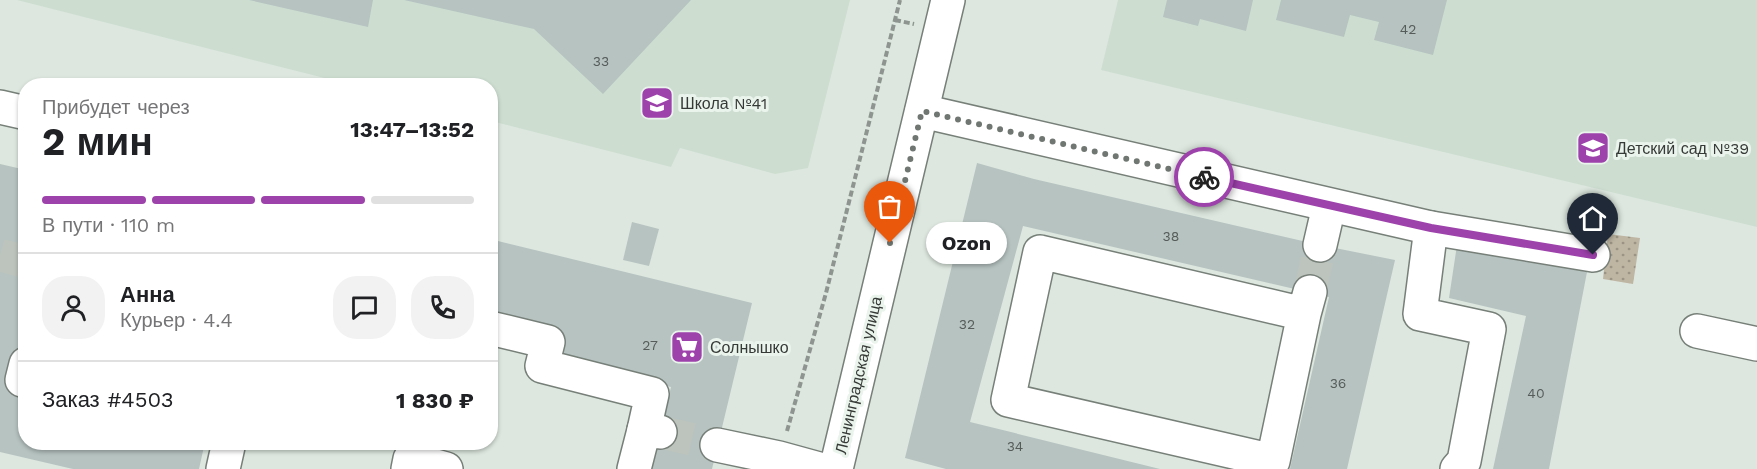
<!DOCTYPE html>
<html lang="ru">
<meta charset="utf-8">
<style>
body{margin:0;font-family:"Work Sans",sans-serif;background:#f2f2f2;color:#202124;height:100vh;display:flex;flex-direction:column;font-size:22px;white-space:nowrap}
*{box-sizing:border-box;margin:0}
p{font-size:20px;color:#757577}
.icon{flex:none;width:33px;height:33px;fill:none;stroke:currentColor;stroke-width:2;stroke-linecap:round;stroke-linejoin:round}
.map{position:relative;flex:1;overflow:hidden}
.sheet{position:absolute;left:18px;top:78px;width:480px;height:372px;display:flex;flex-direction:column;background:#fff;border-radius:24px;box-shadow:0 2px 4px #0004}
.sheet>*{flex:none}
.pin{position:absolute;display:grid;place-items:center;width:51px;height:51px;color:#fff;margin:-62px -26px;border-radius:50% 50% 50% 0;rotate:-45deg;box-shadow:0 0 6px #0007}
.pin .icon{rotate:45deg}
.courier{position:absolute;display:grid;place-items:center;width:60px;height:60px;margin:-30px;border:4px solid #9d41ab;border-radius:50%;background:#fff;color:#222;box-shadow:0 2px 8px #0007}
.bubble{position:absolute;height:42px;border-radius:21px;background:#fff;box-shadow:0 2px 4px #0004;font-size:20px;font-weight:700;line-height:42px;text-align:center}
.headline em{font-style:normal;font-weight:700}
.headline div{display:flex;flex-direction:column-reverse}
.headline{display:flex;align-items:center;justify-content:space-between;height:102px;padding:0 24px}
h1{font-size:39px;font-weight:700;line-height:45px}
.bar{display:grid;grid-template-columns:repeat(4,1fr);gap:9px 6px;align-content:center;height:72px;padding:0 24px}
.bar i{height:8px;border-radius:4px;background:#e0e0e0}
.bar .active{background:#9d41ab}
.bar p{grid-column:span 4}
.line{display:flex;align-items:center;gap:15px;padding:0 24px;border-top:2px solid #e0e0e0}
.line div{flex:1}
.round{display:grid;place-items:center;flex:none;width:63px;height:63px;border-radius:24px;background:#f2f2f2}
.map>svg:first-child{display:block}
.built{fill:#cdded1}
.green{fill:url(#green-dots)}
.building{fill:#b6c3c1}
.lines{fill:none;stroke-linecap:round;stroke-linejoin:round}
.minor-tunnel{stroke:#bcc4bd;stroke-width:33;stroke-dasharray:33 16;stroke-linecap:butt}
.minor-casing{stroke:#777f79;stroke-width:36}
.path{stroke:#8e9590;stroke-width:4;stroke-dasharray:6 3;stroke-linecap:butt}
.minor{stroke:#fff;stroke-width:33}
.done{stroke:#707772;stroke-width:6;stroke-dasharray:0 10.8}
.route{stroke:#9d41ab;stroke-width:8}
.labels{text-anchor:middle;stroke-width:6;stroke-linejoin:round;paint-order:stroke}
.number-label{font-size:14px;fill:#565c5a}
.poi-label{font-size:16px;fill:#363a37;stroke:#eaf4ed;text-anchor:start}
.street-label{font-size:16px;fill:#363a37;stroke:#eaf4ed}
</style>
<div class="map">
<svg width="1757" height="469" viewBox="0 0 1757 469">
<defs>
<pattern id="green-dots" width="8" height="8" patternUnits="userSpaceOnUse" patternTransform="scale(1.5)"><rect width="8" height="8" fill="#beb5a2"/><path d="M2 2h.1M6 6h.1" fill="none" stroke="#9b9485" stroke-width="1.8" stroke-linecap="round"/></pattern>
</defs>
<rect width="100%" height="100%" fill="#dde7df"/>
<g class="built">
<polygon points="17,0 850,0 808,168 775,174 680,148 671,167 491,121 490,86 352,85"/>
<polygon points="1118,0 1757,0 1757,227 1101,70"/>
</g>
<polygon class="green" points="1608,234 1640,238 1633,284 1603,279"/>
<g class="building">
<polygon points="249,0 373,0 368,27"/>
<polygon points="404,0 691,0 603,94 534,29"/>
<polygon points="1167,0 1253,0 1246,31 1200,19 1198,26 1163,17"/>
<polygon points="1281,0 1447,0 1433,55 1374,40 1379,22 1350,15 1344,37 1276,20"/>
<polygon points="977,163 1034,179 1320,245 1395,260 1347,469 1290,469 1329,297 1023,226 970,422 1160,469 946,469 905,458"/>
<polygon points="0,164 26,170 26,319 9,391 26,395 26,442 205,442 199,469 73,469 0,452"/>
<polygon points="632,222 659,229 649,266 623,260"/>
<polygon points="490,239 752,303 712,469 651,469 671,387 556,358 562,332 490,314"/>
<polygon points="1457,245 1587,272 1549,469 1493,469 1526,316 1449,298"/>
</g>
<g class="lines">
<g class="minor-tunnel">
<polyline points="0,255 26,262"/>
<polyline points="1310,292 1320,245"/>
<polyline points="660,432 717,445"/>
</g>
<g class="minor-casing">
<g id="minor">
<polyline points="0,107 26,113"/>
<polyline points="922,111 1431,228 1593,255"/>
<polyline points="1431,228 1420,314 1489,329 1464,461 1457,469"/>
<polyline points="1320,245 1329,206"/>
<polyline points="1304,314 1273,461 1008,400 1040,252 1304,314 1310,292"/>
<polyline points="490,328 548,342 542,366 652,394 644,430"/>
<polyline points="1697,331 1757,344"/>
<polyline points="26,364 22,380 26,381"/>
<polyline points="717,445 779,458 819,469"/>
<polyline points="223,469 229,442"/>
<polyline points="408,469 410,459 446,469"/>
<polyline points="634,469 644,430 660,432"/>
<polyline points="836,469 948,0"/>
</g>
</g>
<g class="path">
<polyline points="895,20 914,24"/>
<polyline points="787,431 826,293 900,0"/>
</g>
<use href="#minor" class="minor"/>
</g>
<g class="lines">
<polyline class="done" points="890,243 922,111 1204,177"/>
<polyline class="route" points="1204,177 1431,228 1593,255"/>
</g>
<defs>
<g id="school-square" transform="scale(1.725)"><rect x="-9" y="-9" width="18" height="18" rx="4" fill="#9d41ab" stroke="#eaf4ed"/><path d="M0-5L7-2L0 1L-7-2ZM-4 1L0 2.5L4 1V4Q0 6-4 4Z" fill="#fff"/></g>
<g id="supermarket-square" transform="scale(1.725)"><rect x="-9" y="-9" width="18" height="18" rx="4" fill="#9d41ab" stroke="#eaf4ed"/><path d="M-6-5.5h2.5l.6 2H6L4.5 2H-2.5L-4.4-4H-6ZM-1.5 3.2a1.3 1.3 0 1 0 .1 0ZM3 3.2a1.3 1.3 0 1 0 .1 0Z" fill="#fff"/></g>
</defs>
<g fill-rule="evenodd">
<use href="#school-square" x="657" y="103"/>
<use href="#school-square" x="1593" y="148"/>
<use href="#supermarket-square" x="687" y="347"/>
</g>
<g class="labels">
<g class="number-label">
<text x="1408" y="34">42</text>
<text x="601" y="66">33</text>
<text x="1171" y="241">38</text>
<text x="967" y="329">32</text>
<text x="650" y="350">27</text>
<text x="1338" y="388">36</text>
<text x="1536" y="398">40</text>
<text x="1015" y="451">34</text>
</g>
<g class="poi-label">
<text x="680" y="109">Школа №41</text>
<text x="1616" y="154">Детский сад №39</text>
<text x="710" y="353">Солнышко</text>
</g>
<g class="street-label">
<text transform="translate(858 375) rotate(-77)" y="6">Ленинградская улица</text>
</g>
</g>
</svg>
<div class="pin" style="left:890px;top:243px;background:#ea580c"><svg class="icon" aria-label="bag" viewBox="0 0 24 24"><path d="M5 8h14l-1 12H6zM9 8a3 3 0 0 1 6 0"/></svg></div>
<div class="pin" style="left:1593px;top:255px;background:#1f2937"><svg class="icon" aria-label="home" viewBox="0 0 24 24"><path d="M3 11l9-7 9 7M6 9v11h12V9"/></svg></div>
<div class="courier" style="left:1204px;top:177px"><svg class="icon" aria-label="bike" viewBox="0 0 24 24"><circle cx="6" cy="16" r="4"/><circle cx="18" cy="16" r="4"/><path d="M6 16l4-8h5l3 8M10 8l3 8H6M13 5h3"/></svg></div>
<div class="bubble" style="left:926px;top:222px;width:81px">Ozon</div>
<section class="sheet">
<div class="headline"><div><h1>2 мин</h1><p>Прибудет через</p></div><em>13:47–13:52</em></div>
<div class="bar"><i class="active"></i><i class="active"></i><i class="active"></i><i></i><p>В пути · 110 m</p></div>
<div class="line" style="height:108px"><a class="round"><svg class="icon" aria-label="person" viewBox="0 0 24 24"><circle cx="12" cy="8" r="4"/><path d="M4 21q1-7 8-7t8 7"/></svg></a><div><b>Анна</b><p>Курьер · 4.4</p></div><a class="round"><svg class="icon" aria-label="chat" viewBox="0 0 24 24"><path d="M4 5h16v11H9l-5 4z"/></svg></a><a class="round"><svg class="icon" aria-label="phone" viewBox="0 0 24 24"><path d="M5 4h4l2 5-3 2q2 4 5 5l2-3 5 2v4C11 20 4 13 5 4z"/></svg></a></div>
<div class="line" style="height:78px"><div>Заказ #4503</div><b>1 830 ₽</b></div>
</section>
</div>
